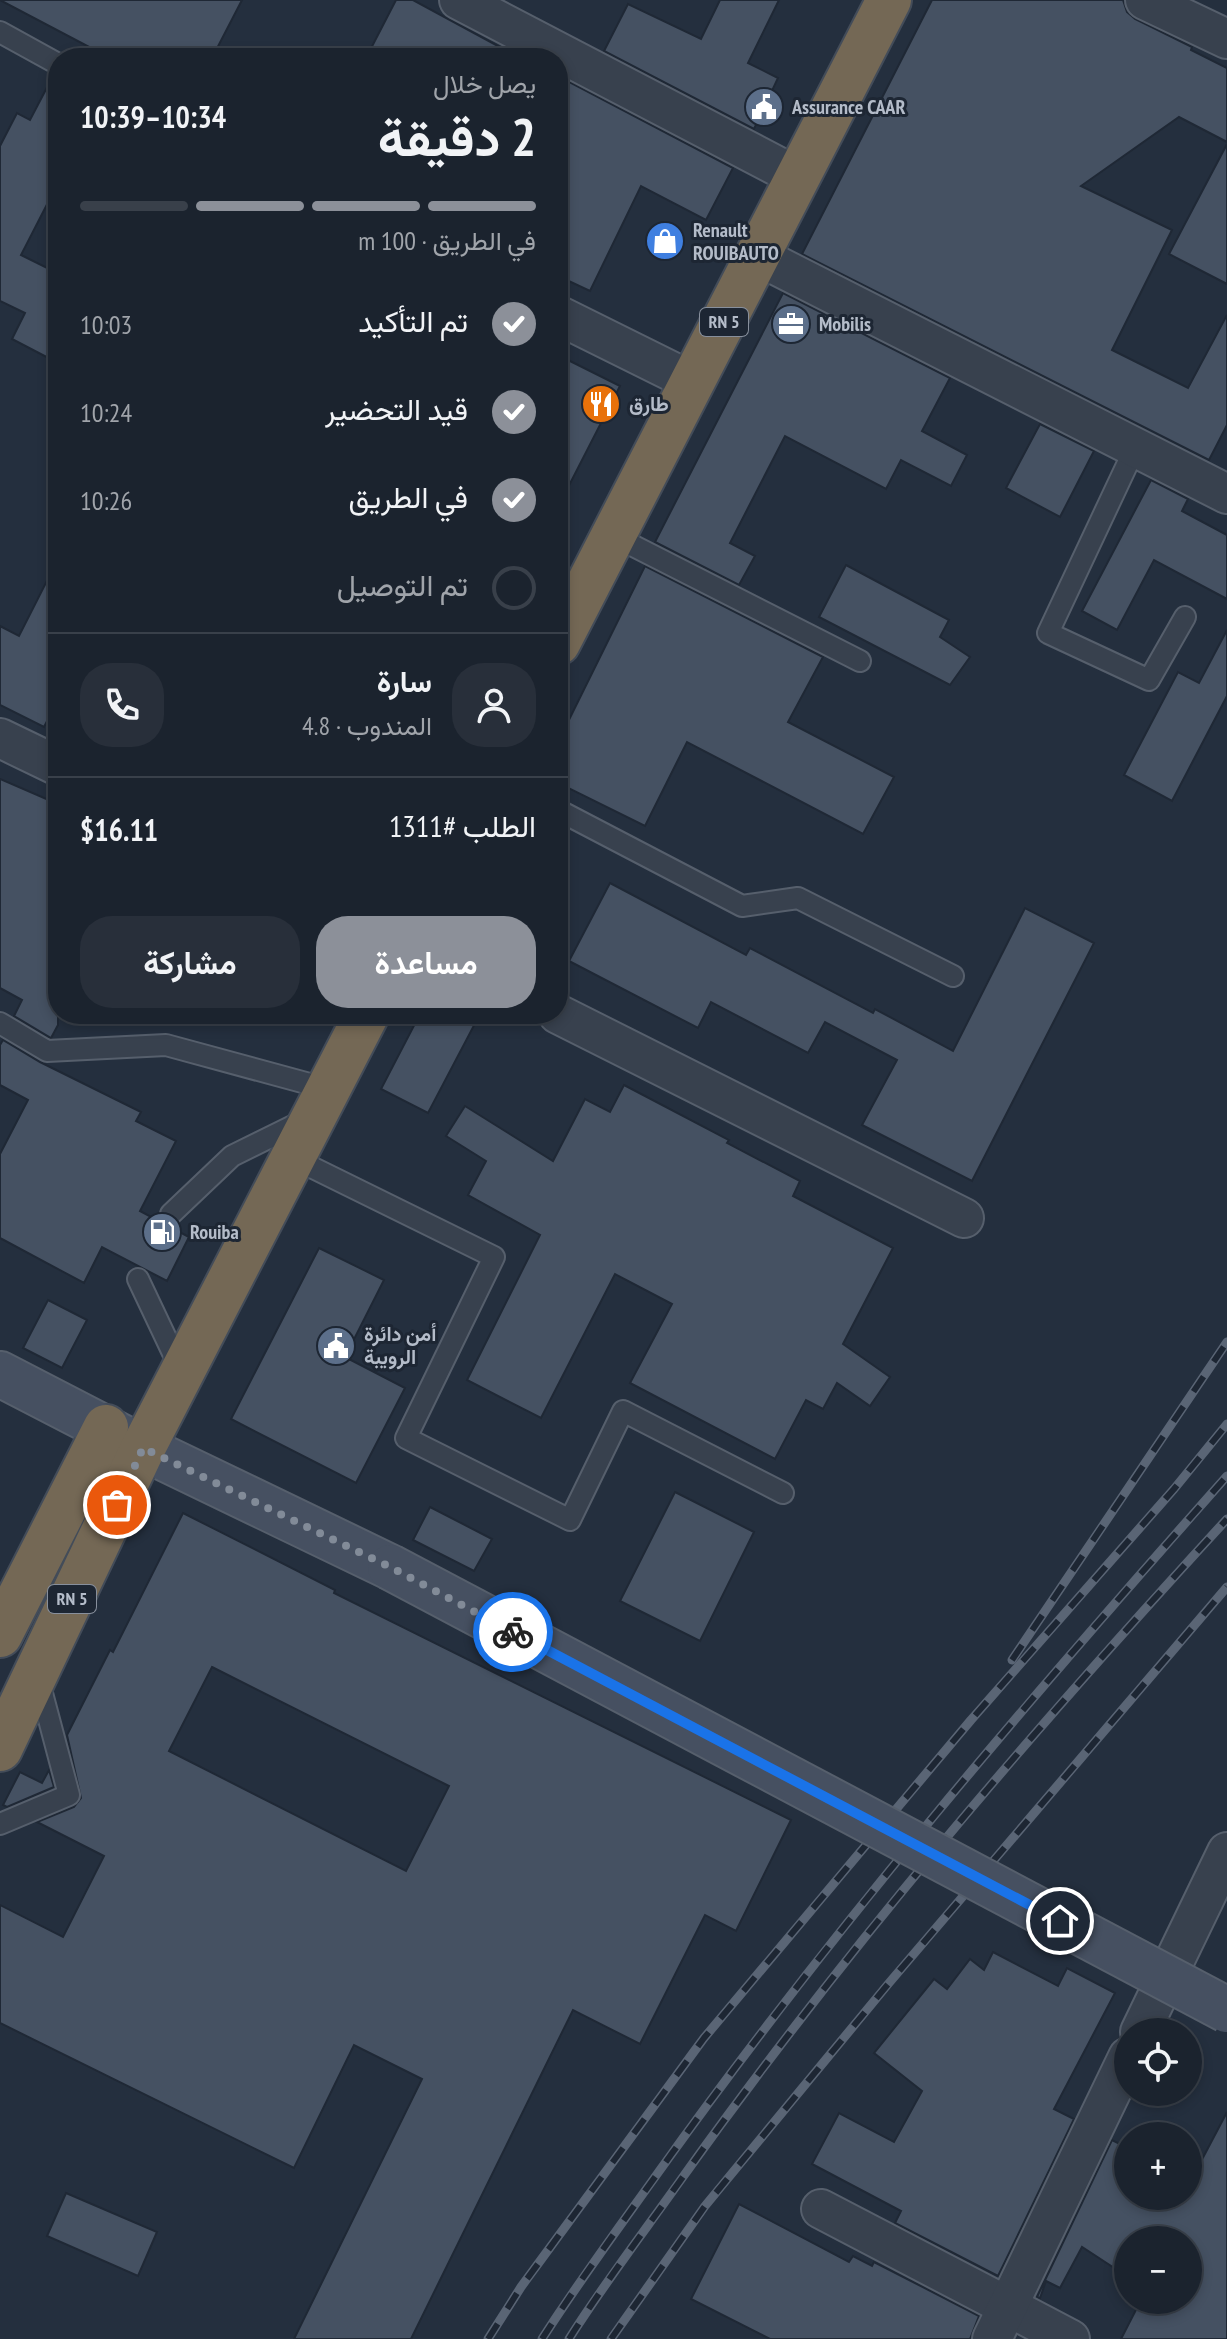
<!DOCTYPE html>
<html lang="ar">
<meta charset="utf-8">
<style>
body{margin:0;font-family:"PT Sans Narrow",Vazirmatn,sans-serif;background:#282f3a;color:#f1f3f6;direction:rtl;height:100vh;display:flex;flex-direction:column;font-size:30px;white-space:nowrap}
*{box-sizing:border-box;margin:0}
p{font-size:26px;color:#a0a4aa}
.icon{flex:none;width:44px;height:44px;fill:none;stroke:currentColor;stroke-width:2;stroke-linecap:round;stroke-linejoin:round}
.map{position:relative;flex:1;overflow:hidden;direction:ltr}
.drawer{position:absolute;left:48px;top:48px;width:520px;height:976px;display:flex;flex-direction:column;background:#1b232e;border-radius:32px;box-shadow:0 4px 12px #0003,0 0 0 2px #39404a;direction:rtl}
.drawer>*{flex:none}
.controls{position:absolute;left:1114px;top:2018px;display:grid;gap:16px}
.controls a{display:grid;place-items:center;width:88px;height:88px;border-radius:50%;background:#1b232e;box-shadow:0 4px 12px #0003,0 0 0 2px #39404a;font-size:40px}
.pin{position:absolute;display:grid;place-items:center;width:68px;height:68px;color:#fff;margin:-34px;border:4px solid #fff;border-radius:50%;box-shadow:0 2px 8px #0007}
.courier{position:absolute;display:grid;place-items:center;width:80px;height:80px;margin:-40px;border:6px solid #1a73e8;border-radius:50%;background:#fff;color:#222;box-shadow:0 2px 10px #0007}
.summary em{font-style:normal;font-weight:700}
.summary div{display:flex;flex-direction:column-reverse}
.summary{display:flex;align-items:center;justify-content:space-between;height:136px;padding:0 32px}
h1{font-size:52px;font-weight:700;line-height:60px}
.bar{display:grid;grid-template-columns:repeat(4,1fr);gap:12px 8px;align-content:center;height:96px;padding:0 32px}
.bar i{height:10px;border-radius:6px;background:#39404a}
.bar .active{background:#8c9099}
.bar p{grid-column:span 4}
.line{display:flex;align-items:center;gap:20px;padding:0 32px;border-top:2px solid #39404a}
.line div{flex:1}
.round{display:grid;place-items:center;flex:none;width:84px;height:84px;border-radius:32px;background:#282f3a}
ol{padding:0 32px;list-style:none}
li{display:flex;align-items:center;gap:24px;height:88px}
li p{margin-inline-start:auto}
li .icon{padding:8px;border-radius:50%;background:#8c9099;color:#fff;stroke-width:4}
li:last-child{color:#a0a4aa}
li i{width:44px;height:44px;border:4px solid #39404a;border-radius:50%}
.button{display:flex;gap:16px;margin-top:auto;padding:16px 32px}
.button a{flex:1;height:92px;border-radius:32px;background:#8c9099;color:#fff;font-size:32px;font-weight:700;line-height:92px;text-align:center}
.button a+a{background:#282f3a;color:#f1f3f6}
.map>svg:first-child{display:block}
.building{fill:#455162;stroke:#1f2835;stroke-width:2;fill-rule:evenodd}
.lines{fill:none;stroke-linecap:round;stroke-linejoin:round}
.lane-casing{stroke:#565f6c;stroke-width:24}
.street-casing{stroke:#565f6c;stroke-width:42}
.secondary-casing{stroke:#565f6c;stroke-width:48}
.highway-casing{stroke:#434c59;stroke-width:48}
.lane{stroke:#38414e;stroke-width:20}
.street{stroke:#38414e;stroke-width:38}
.secondary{stroke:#465061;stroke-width:44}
.highway{stroke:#746855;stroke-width:44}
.rail-casing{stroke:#5a6575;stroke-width:9}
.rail{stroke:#1d2633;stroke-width:6;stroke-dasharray:18;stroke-linecap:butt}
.secondary-bridge-casing{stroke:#565f6c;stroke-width:48;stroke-linecap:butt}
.secondary-bridge{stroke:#465061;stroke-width:44}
.done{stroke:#828b98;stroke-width:8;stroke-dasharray:0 14.4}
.route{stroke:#1a73e8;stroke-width:10}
.labels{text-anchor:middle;stroke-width:6;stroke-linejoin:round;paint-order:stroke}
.shield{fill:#1d2633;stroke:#878f9c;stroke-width:2}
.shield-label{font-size:18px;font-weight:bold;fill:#b4bcc9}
.poi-label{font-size:20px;font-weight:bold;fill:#b4bcc9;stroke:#1d2633;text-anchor:start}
</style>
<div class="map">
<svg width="1227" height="2339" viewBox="0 0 1227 2339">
<rect width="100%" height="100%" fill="#242f3e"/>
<g class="building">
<polygon points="0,0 242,0 212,58 110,58"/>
<polygon points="396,0 413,0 520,58 366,58"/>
<polygon points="720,0 779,0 748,63 778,78 754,129 604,51 628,4 701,39"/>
<polygon points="932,0 1123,0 1127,12 1135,19 1192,47 1191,50 1227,68 1227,142 1179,117 1081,186 1172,230 1112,350 1188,388 1227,315 1227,425 1209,460 802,254"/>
<polygon points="53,76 58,77 58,183 21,255 47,268 58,248 58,363 12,339 25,313 0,301 0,146 17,113 30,120"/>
<polygon points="558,76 733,168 706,220 641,186 590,291 558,276"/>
<polygon points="1227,144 1227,284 1169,254"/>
<polygon points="783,293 950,378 922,431 967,455 951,486 901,460 886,489 785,436 730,543 755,556 739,585 655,542"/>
<polygon points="558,355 620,386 558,507"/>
<polygon points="1040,424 1094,451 1060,517 1006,488"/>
<polygon points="1151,480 1188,499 1182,511 1227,535 1227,599 1154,560 1117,630 1082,611"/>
<polygon points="58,559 58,700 44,727 0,705 0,626 19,636"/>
<polygon points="846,565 949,620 940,637 970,657 950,685 819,617"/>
<polygon points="645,566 823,657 788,722 894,777 863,834 687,742 645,826 558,783 558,742"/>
<polygon points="1227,630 1227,696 1172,801 1124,775 1178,672 1199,683"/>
<polygon points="0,779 58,804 58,1025 51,1038 14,1016 22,1000 0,988"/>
<polygon points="610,883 746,955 750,948 873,1013 875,1009 953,1051 1025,908 1094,943 972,1181 862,1125 897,1060 825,1022 808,1053 711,1002 698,1028 569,961"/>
<polygon points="420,1014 480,1014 428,1113 381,1089"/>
<polygon points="3,1040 40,1062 141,1112 136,1121 176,1141 140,1211 189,1237 167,1281 102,1247 84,1283 0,1238 0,1154 28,1100 0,1085 0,1045"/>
<polygon points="624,1085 729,1140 727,1143 800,1181 793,1196 893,1248 843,1344 890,1377 870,1406 837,1383 823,1409 806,1400 775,1459 630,1383 672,1304 615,1274 541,1418 467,1380 540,1235 468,1195 486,1161 446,1136 465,1106 553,1161 585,1099 610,1112"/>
<polygon points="319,1248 384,1280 345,1357 405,1388 356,1483 231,1419"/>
<polygon points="48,1300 87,1320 62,1368 23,1348"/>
<polygon points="675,1492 754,1532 700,1641 620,1601"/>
<polygon points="430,1507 492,1539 474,1571 413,1540"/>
<path d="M183 1513 335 1590 334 1593 791 1820 736 1931 705 1915 640 2044 573 2010 411 2339H294L422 2079 354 2045 294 2168 0 2023V1905L63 1937 104 1856 37 1822 74 1807 81 1798 67 1735 110 1650 113 1652ZM212 1667 449 1786 406 1871 169 1751Z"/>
<polygon points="49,1770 54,1787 7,1807 3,1805 20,1772 42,1783"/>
<polygon points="993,1952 1058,1986 1067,1968 1115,1993 1054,2109 1074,2119 998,2276 895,2223 901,2211 812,2164 839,2113 894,2142 922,2091 874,2053 934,1979 947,1989 970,1959 984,1970"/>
<polygon points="1227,2112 1227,2339 1121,2339 1141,2300 1188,2300 1188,2240 1128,2240 1128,2277 1082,2247 1060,2288 1046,2281 1040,2298 1037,2297 1112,2140 1128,2148 1128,2196 1188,2196 1188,2186"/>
<polygon points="66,2193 157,2232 138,2276 47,2236"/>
<polygon points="739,2204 849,2262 853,2256 872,2266 874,2262 979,2316 970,2339 770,2339 691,2299"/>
</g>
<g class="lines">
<g class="lane-casing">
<g id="lane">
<polyline points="0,32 58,64"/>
<polyline points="1135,448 1048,633 1149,680 1185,617"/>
<polyline points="614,536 860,661"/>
<polyline points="558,810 742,906 798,898 953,976"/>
<polyline points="0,1023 47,1051 166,1045 328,1089"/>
<polyline points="293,1158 494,1257 406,1438 570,1520 623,1411 783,1493"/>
<polyline points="171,1214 232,1156 303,1121"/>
<polyline points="138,1279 182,1372"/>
<polyline points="0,1824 69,1795 38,1678"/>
</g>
</g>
<g class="street-casing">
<g id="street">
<polyline points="459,0 798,177"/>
<polyline points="1145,0 1227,39"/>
<polyline points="758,256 1227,494"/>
<polyline points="558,315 693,382"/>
<polyline points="0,738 58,766"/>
<polyline points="558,1014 964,1218"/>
<polyline points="1140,2032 1227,1852"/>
<polyline points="821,2209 1070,2339"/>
<polyline points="992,2339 1128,2057"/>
</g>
</g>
<g class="secondary-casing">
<polyline id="secondary" points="0,1374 143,1448 390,1567"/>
</g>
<g class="highway-casing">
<g id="highway">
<polyline points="558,643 889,0"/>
<polyline points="0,1635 106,1427"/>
<polyline points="0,1749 143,1448 367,1014"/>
</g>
</g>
<use href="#lane" class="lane"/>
<use href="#street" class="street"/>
<use href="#secondary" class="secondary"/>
<use href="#highway" class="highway"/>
<g class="rail-casing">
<g id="rail">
<polyline points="1012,1660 1227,1342"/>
<polyline points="488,2339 521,2287 704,2038 971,1720 1174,1489 1227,1424"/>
<path d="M542 2339C579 2281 620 2226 660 2170 834 1927 1029 1699 1227 1476"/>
<path d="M569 2339C603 2285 643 2233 680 2181 847 1947 1033 1730 1227 1519"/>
<polyline points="611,2339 705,2206 889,1983 1227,1587"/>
</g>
</g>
<use href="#rail" class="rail"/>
<g class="secondary-bridge-casing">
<polyline id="secondary-bridge" points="390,1567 1227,2010"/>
</g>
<use href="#secondary-bridge" class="secondary-bridge"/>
</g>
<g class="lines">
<polyline class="done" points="117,1505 143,1448 390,1567 513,1632"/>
<polyline class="route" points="513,1632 1060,1921"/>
</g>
<defs>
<g id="civic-disc" transform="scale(2)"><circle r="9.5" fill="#5c6f8a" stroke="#1d2633"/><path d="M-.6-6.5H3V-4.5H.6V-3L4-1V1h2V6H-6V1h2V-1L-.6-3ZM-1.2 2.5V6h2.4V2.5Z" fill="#fff"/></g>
<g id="shop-disc" transform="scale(2)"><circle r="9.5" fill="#3f7fe0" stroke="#1d2633"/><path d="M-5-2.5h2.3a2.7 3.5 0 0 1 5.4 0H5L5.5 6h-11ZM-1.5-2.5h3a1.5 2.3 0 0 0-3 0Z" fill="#fff"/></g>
<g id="office-disc" transform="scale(2)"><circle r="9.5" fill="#5c6f8a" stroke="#1d2633"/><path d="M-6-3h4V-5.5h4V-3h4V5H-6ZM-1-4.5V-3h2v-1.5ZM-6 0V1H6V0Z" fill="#fff"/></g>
<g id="restaurant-disc" transform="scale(2)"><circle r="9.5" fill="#e8710a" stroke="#1d2633"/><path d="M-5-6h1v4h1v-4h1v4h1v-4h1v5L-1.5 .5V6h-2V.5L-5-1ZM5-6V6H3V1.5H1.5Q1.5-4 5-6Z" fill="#fff"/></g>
<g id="fuel-disc" transform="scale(2)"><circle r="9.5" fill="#5c6f8a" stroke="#1d2633"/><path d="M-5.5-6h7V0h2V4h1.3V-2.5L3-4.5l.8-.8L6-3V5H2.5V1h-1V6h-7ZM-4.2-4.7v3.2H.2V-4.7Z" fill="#fff"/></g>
</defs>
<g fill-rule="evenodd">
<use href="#civic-disc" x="764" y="107"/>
<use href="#shop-disc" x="665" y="241"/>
<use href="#office-disc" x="791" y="324"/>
<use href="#restaurant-disc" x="601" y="404"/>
<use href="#fuel-disc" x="162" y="1232"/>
<use href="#civic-disc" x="336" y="1346"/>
</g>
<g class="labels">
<g class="shield">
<rect x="700" y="308" width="48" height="28" rx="6"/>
<rect x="48" y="1585" width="48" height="28" rx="6"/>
</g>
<g class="shield-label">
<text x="724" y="328">RN 5</text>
<text x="72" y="1605">RN 5</text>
</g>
<g class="poi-label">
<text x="792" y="114">Assurance CAAR</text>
<text x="693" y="237">Renault<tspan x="693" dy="23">ROUIBAUTO</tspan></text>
<text x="819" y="331">Mobilis</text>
<text x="629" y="411">طارق</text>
<text x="190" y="1239">Rouiba</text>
<text x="364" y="1341">أمن دائرة<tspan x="364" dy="23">الرويبة</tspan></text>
</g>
</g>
</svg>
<div class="controls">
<a><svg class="icon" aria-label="locate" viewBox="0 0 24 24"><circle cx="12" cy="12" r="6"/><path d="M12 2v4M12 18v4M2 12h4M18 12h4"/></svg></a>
<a>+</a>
<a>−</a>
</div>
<div class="pin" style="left:117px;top:1505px;background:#ea580c"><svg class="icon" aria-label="bag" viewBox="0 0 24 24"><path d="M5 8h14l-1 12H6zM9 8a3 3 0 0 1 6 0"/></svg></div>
<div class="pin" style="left:1060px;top:1921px;background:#1f2937"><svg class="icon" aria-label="home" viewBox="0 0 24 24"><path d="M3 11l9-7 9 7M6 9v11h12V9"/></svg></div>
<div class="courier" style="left:513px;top:1632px"><svg class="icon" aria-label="bike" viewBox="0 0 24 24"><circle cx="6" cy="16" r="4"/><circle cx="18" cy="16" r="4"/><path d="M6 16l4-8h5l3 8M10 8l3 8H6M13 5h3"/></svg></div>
<section class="drawer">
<div class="summary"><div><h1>2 دقيقة</h1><p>يصل خلال</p></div><em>10:34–10:39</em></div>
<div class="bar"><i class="active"></i><i class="active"></i><i class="active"></i><i></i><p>في الطريق · 100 m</p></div>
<ol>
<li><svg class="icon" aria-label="check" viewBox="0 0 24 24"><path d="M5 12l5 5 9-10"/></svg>تم التأكيد<p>10:03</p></li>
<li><svg class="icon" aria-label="check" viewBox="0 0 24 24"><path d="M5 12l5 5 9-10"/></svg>قيد التحضير<p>10:24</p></li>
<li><svg class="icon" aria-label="check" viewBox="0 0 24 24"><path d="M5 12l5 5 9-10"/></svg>في الطريق<p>10:26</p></li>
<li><i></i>تم التوصيل</li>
</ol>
<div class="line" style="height:144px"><a class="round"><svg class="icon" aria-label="person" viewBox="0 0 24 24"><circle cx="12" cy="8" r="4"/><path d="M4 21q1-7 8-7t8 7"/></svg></a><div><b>سارة</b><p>المندوب · 4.8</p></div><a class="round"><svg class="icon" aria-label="phone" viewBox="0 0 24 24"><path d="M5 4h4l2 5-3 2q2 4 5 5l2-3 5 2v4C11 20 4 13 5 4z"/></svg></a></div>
<div class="line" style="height:104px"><div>الطلب #1311</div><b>$16.11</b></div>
<div class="button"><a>مساعدة</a><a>مشاركة</a></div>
</section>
</div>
